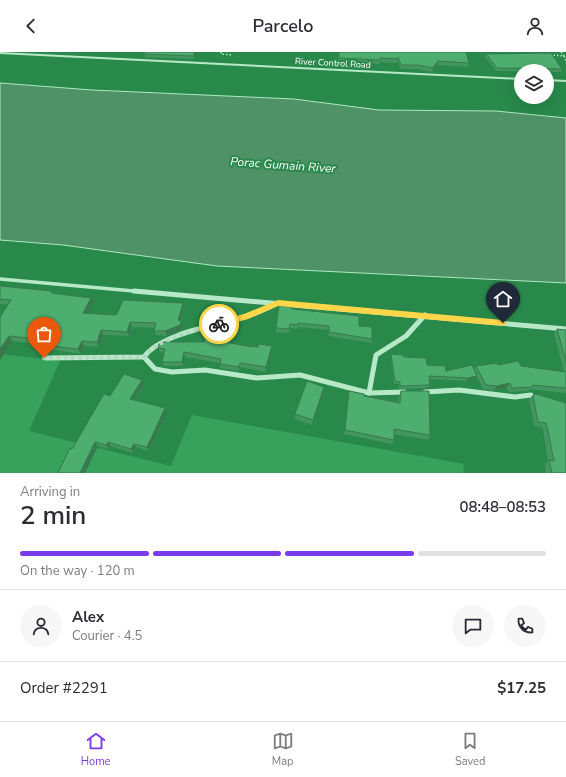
<!DOCTYPE html>
<meta charset="utf-8">
<style>
body{margin:0;font-family:"Nunito Sans",sans-serif;background:#f7f7f7;color:#2b2b33;height:100vh;display:flex;flex-direction:column;font-size:15px;white-space:nowrap}
*{box-sizing:border-box;margin:0}
p{font-size:13px;color:#7c7c81}
.icon{flex:none;width:22px;height:22px;fill:none;stroke:currentColor;stroke-width:2;stroke-linecap:round;stroke-linejoin:round}
.map{position:relative;height:421px;overflow:hidden}
.side{display:flex;flex-direction:column;background:#fff;flex:1}
.side>*{flex:none}
.buttons{position:absolute;left:514px;top:12px;display:grid;gap:8px}
.buttons a{display:grid;place-items:center;width:40px;height:40px;border-radius:50%;background:#fff;box-shadow:0 4px 16px #0002;font-size:20px}
.pin{position:absolute;display:grid;place-items:center;width:34px;height:34px;color:#fff;margin:-41px -17px;border-radius:50% 50% 50% 0;rotate:-45deg;box-shadow:0 0 4px #0007}
.pin .icon{rotate:45deg}
.courier{position:absolute;display:grid;place-items:center;width:40px;height:40px;margin:-20px;border:3px solid #ffd54a;border-radius:50%;background:#fff;color:#222;box-shadow:0 1px 5px #0007}
.head em{font-style:normal;font-weight:600}
.head div{display:flex;flex-direction:column-reverse}
.head{display:flex;align-items:center;justify-content:space-between;height:68px;padding:0 20px}
h1{font-size:26px;font-weight:600;line-height:30px}
.bar{display:grid;grid-template-columns:repeat(4,1fr);gap:6px 4px;align-content:center;height:48px;padding:0 20px}
.bar i{height:5px;border-radius:3px;background:#e1e1e2}
.bar .active{background:#7c3aed}
.bar p{grid-column:span 4}
.line{display:flex;align-items:center;gap:10px;padding:0 20px;border-top:1px solid #e1e1e2}
.line div{flex:1}
.round{display:grid;place-items:center;flex:none;width:42px;height:42px;border-radius:21px;background:#f7f7f7}
header{display:flex;justify-content:space-between;align-items:center;height:52px;padding:0 20px;background:#fff;font-size:18px;font-weight:600}
.tab-bar{display:flex;justify-content:space-around;align-items:center;height:56px;border-top:1px solid #e1e1e2;background:#fff;font-size:11px;color:#7c7c81}
.tab-bar a{display:grid;justify-items:center;gap:2px}
.tab-bar .active{color:#7c3aed}
.map>svg:first-child{display:block}
.green{fill:#37a25c}
.water{fill:#509267;stroke:#ace9c0}
.lines{fill:none;stroke-linecap:round;stroke-linejoin:round}
.path{stroke:#b7e9c8;stroke-width:1.5;stroke-dasharray:1.5 2;stroke-linecap:butt}
.minor-far1{stroke:#b7e9c8;stroke-width:3.5}
.minor{stroke:#b7e9c8;stroke-width:5}
.tertiary{fill:#b7e9c8;fill-rule:evenodd}
.wall{fill:#43965f}
.shaded-wall{fill:#377a4e}
.building{fill:#4eae6f;stroke:#377a4e}
.route{fill:#ffd54a}
.done{stroke:#b4d6c0;stroke-width:4;stroke-dasharray:0 7.2}
.labels{text-anchor:middle;stroke-width:4;stroke-linejoin:round;paint-order:stroke}
.far-street-label{font-size:9px;fill:#fff;stroke:#29894b}
.water-label{font-size:12px;font-style:italic;fill:#fff;stroke:#29894b}
</style>
<header><svg class="icon" aria-label="back" viewBox="0 0 24 24"><path d="M15 5l-7 7 7 7"/></svg>Parcelo<svg class="icon" aria-label="person" viewBox="0 0 24 24"><circle cx="12" cy="8" r="4"/><path d="M4 21q1-7 8-7t8 7"/></svg></header>
<div class="map">
<svg width="566" height="421" viewBox="0 0 566 421">
<rect width="100%" height="100%" fill="#29894b"/>
<polygon class="green" points="0,302 60,309 29,379 171,414 192,363 464,412 463,421 0,421"/>
<polygon class="water" points="0,31 92,38 294,47 379,58 496,59 566,66 566,231 217,214 63,193 0,188"/>
<g class="lines">
<g class="path">
<polyline points="221,0 221,2 232,3"/>
<polyline points="550,3 564,4 561,0"/>
<polyline points="564,4 566,9"/>
</g>
<polyline class="minor-far1" points="0,227 145,240"/>
<g class="minor">
<polyline points="134,239 566,277"/>
<polyline points="144,305 155,317 172,320 205,318 257,326 300,323 369,341 376,303 406,284 425,263"/>
<path d="M45 306 144 305C160 282 217 273 244 265 255 262 267 256 278 251"/>
<polyline points="425,340 459,338 515,345 531,343"/>
<polyline points="369,341 404,340"/>
</g>
<g class="tertiary">
<polygon points="0,0 521,26 521,28 0,2"/>
<polygon points="547,27 566,28 566,30 547,29"/>
</g>
</g>
<g class="wall">
<polygon points="196,0 194,7 145,5 144,2"/>
<polygon points="339,0 469,11 468,15 437,13 432,20 417,17 401,17 397,9 397,11 380,10 379,12 338,9"/>
<polygon points="486,2 562,17 561,20 547,20 547,19 496,19 485,5"/>
<polygon points="0,234 52,239 54,242 94,251 88,261 115,263 183,251 184,256 181,269 183,273 181,278 167,284 156,283 154,279 155,276 132,275 129,284 104,283 99,295 84,294 81,302 48,297 44,293 13,289 0,308 8,252 0,252"/>
<polygon points="292,257 359,274 372,287 371,291 328,284 329,278 298,275 298,277 290,276 289,281 276,280 276,276"/>
<polygon points="557,277 566,278 566,341 530,337 528,339 509,340 506,336 494,338 483,337 477,325 476,327 466,329 429,327 430,332 429,335 427,335 426,336 399,337 399,332 394,332 391,305 391,302 404,305 446,319 474,318 476,314 498,313 521,314 564,320 554,282"/>
<polygon points="246,294 258,295 272,294 272,298 266,320 240,315 239,319 220,316 220,311 185,305 183,314 164,314 162,310 164,301 160,300 158,296"/>
<polygon points="144,332 134,348 165,356 167,361 149,399 136,395 133,401 111,394 109,397 98,394 85,421 58,421 72,397 110,344"/>
<polygon points="349,339 364,344 398,350 399,345 401,339 430,383 428,388 394,382 394,388 392,392 344,382 348,345"/>
<polygon points="324,340 312,373 295,367 295,362"/>
<polygon points="536,342 566,421 546,421 545,412 548,409 543,378 542,375 534,374 529,347 533,343"/>
</g>
<g class="shaded-wall">
<polygon points="195,0 196,0 194,7 193,4"/>
<polygon points="438,9 437,13 432,20 433,16"/>
<polygon points="91,246 94,251 86,266 83,261"/>
<polygon points="183,251 184,256 180,273 178,268"/>
<polygon points="181,269 183,273 181,278 167,284 165,279"/>
<polygon points="130,270 132,275 129,284 127,280"/>
<polygon points="101,278 104,283 99,295 97,290"/>
<polygon points="9,284 13,289 0,308 0,297"/>
<polygon points="82,289 84,294 81,302 78,297"/>
<polygon points="272,294 272,298 266,320 266,315"/>
<polygon points="184,300 185,305 183,314 182,310"/>
<polygon points="240,311 240,315 239,319 239,315"/>
<polygon points="477,324 476,327 466,329 468,326"/>
<polygon points="142,328 144,332 132,351 130,347"/>
<polygon points="510,331 506,336 494,338 497,334"/>
<polygon points="324,335 324,340 312,373 313,368"/>
<polygon points="165,356 167,361 149,399 147,395"/>
<polygon points="95,390 98,394 85,421 80,421"/>
<polygon points="108,390 111,394 109,397 106,393"/>
<polygon points="134,392 136,395 133,401 131,397"/>
</g>
<g class="building">
<polygon points="145,0 195,0 193,4 144,2"/>
<polygon points="339,0 466,0 469,11 438,9 433,16 418,13 401,13 398,5 398,7 380,6 380,8 339,6"/>
<polygon points="551,1 562,17 497,16 486,2"/>
<polygon points="0,234 52,239 51,241 91,246 83,261 115,263 117,262 123,248 183,251 178,268 181,269 180,273 165,279 154,279 156,271 130,270 127,280 101,278 97,290 82,289 78,297 44,293 47,288 9,284 0,297 0,265 11,248 0,247"/>
<polygon points="279,254 292,255 292,257 359,264 359,274 372,275 372,287 329,280 329,274 298,271 298,273 290,272 289,277 276,276"/>
<polygon points="557,277 566,278 566,309"/>
<polygon points="205,286 246,294 258,295 259,292 272,294 266,315 240,311 239,315 220,312 221,307 184,300 182,310 162,310 165,297 158,296 159,292 163,290 204,290"/>
<polygon points="391,302 403,303 404,305 426,306 427,313 445,314 446,319 472,313 477,324 468,326 429,324 430,332 428,332 428,333 400,334 400,330 395,329"/>
<polygon points="518,309 521,314 566,320 566,336 533,333 532,335 512,336 510,331 497,334 486,333 476,314 497,311 498,313"/>
<polygon points="124,322 142,328 130,347 165,356 147,395 134,392 131,397 108,390 106,393 95,390 80,421 58,421 70,396 72,397 104,342 110,344"/>
<polygon points="307,329 324,335 313,368 295,362"/>
<polygon points="349,339 364,342 364,344 400,351 401,339 429,339 430,383 394,377 394,388 345,378"/>
<polygon points="536,342 566,351 566,421 552,421 549,408 554,409 547,374 546,371 538,370 533,343"/>
</g>
<polygon class="route" points="278,248 503,268 507,271 503,274 278,254 248,267 219,275 215,272 216,270 244,262"/>
<g class="lines">
<path class="done" d="M44 306 144 305C156 288 198 277 219 272"/>
</g>
<g class="labels">
<g class="far-street-label">
<text transform="translate(333 11) rotate(3)" y="3">River Control Road</text>
</g>
<g class="water-label">
<text transform="translate(283 113) rotate(4)" y="4">Porac Gumain River</text>
</g>
</g>
</svg>
<div class="buttons">
<a><svg class="icon" aria-label="layers" viewBox="0 0 24 24"><path d="M12 4l9 5-9 5-9-5zM3 14l9 5 9-5"/></svg></a>
</div>
<div class="pin" style="left:44px;top:306px;background:#ea580c"><svg class="icon" aria-label="bag" viewBox="0 0 24 24"><path d="M5 8h14l-1 12H6zM9 8a3 3 0 0 1 6 0"/></svg></div>
<div class="pin" style="left:503px;top:271px;background:#1f2937"><svg class="icon" aria-label="home" viewBox="0 0 24 24"><path d="M3 11l9-7 9 7M6 9v11h12V9"/></svg></div>
<div class="courier" style="left:219px;top:272px"><svg class="icon" aria-label="bike" viewBox="0 0 24 24"><circle cx="6" cy="16" r="4"/><circle cx="18" cy="16" r="4"/><path d="M6 16l4-8h5l3 8M10 8l3 8H6M13 5h3"/></svg></div>
</div>
<section class="side">
<div class="head"><div><h1>2 min</h1><p>Arriving in</p></div><em>08:48–08:53</em></div>
<div class="bar"><i class="active"></i><i class="active"></i><i class="active"></i><i></i><p>On the way · 120 m</p></div>
<div class="line" style="height:72px"><a class="round"><svg class="icon" aria-label="person" viewBox="0 0 24 24"><circle cx="12" cy="8" r="4"/><path d="M4 21q1-7 8-7t8 7"/></svg></a><div><b>Alex</b><p>Courier · 4.5</p></div><a class="round"><svg class="icon" aria-label="chat" viewBox="0 0 24 24"><path d="M4 5h16v11H9l-5 4z"/></svg></a><a class="round"><svg class="icon" aria-label="phone" viewBox="0 0 24 24"><path d="M5 4h4l2 5-3 2q2 4 5 5l2-3 5 2v4C11 20 4 13 5 4z"/></svg></a></div>
<div class="line" style="height:52px"><div>Order #2291</div><b>$17.25</b></div>
</section>
<nav class="tab-bar">
<a class="active"><svg class="icon" aria-label="home" viewBox="0 0 24 24"><path d="M3 11l9-7 9 7M6 9v11h12V9"/></svg>Home</a>
<a><svg class="icon" aria-label="map" viewBox="0 0 24 24"><path d="M3 6l6-2 6 2 6-2v14l-6 2-6-2-6 2zM9 4v14M15 6v14"/></svg>Map</a>
<a><svg class="icon" aria-label="saved" viewBox="0 0 24 24"><path d="M7 4h10v16l-5-4-5 4z"/></svg>Saved</a>
</nav>
